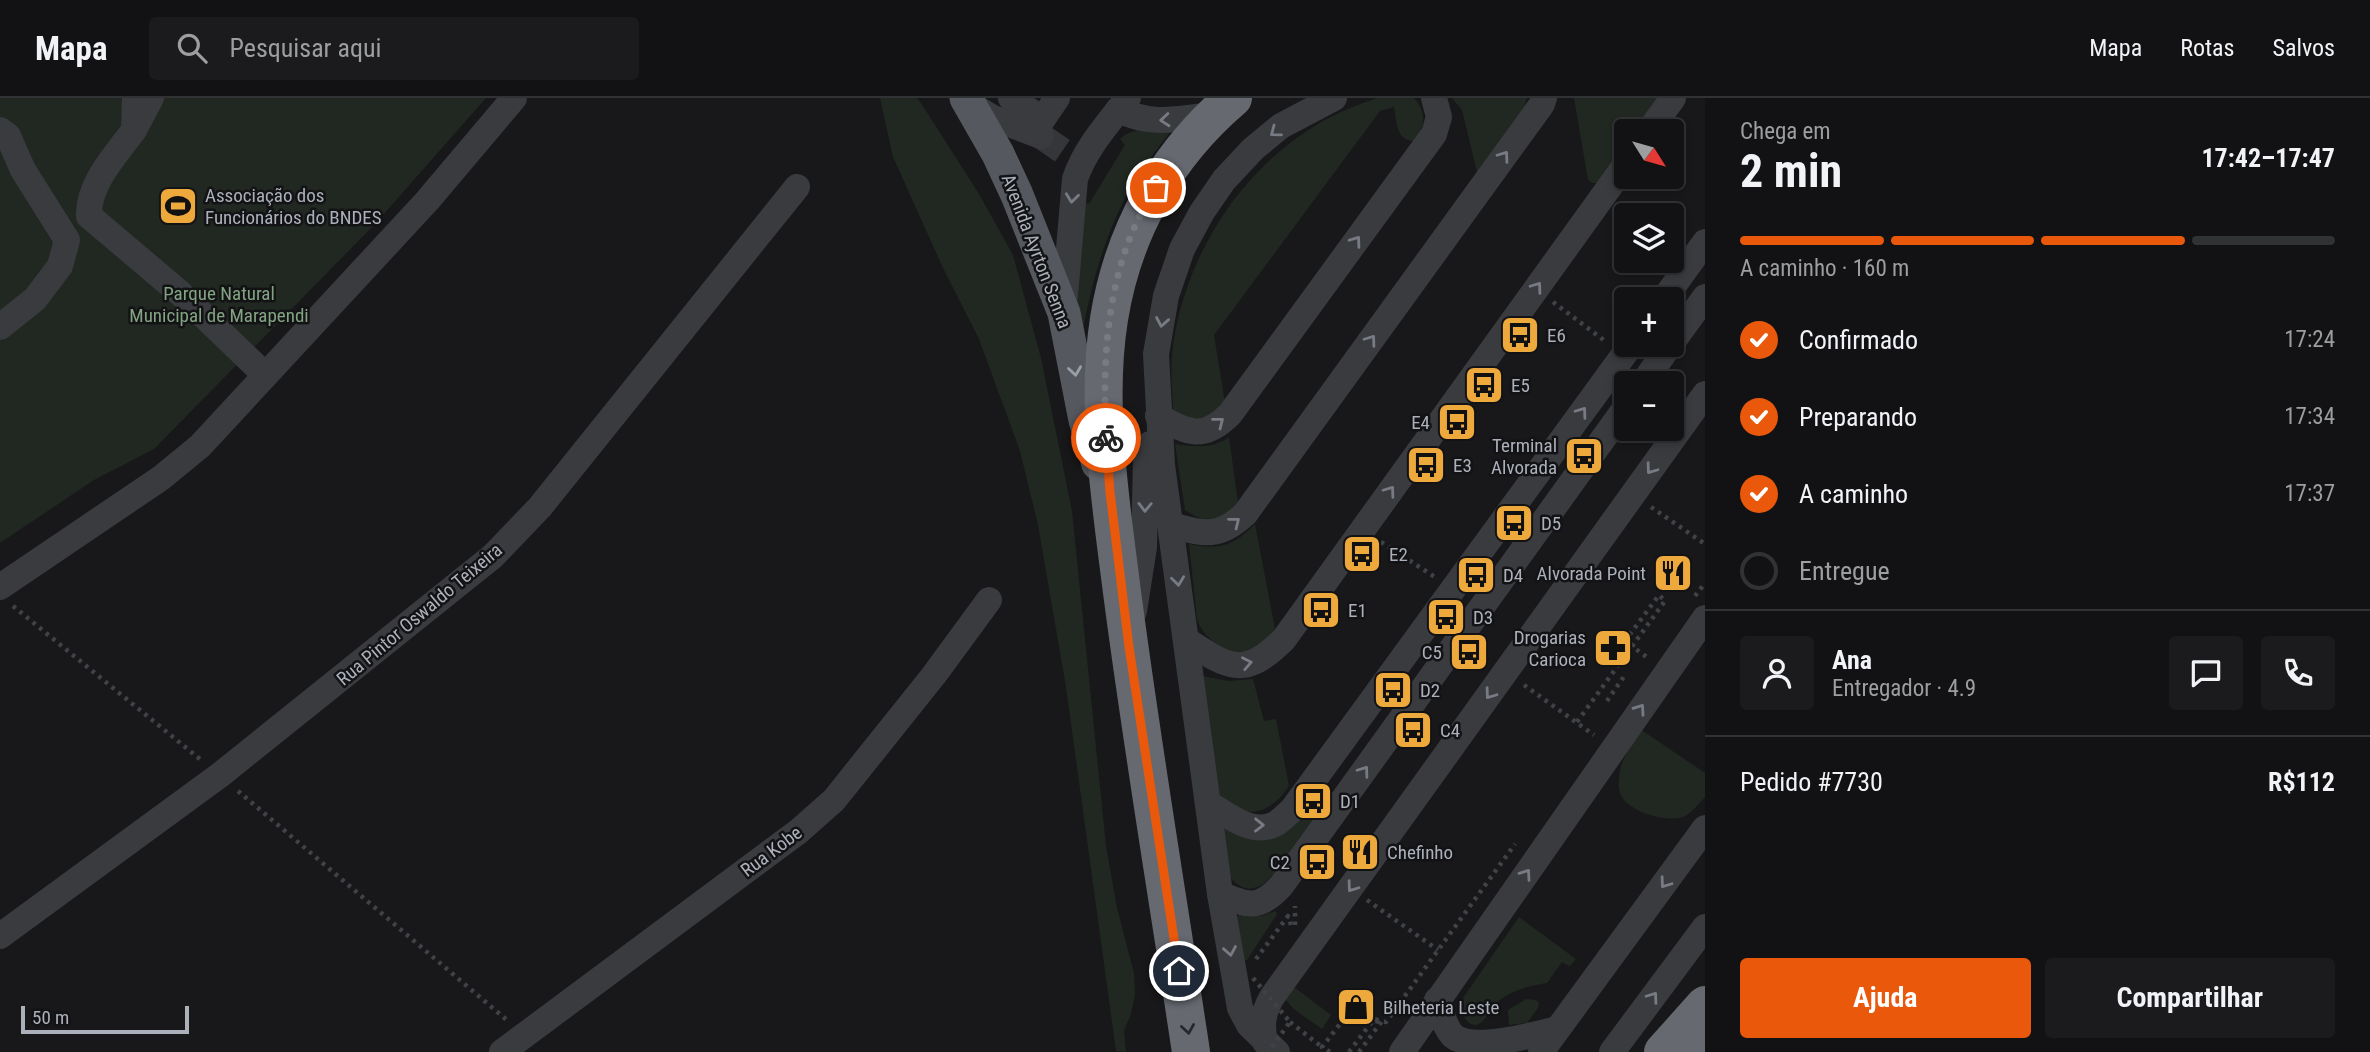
<!DOCTYPE html>
<html lang="pt">
<meta charset="utf-8">
<style>
body{margin:0;font-family:"Roboto Condensed",sans-serif;background:#1b1b1d;color:#f1f3f6;height:100vh;display:flex;flex-direction:column;font-size:26px;white-space:nowrap}
*{box-sizing:border-box;margin:0}
p{font-size:23px;color:#9c9ea0}
.icon{flex:none;width:38px;height:38px;fill:none;stroke:currentColor;stroke-width:2;stroke-linecap:round;stroke-linejoin:round}
.map{position:relative;flex:1;overflow:hidden}
.drawer{display:flex;flex-direction:column;background:#121214;width:665px}
.drawer>*{flex:none}
.needle{width:46px;rotate:127deg}
.fabs{position:absolute;left:1614px;top:21px;display:grid;gap:14px}
.fabs a{display:grid;place-items:center;width:70px;height:70px;border-radius:7px;background:#121214;box-shadow:0 4px 10px #0003,0 0 0 2px #313234;font-size:35px}
.scale{position:absolute;left:21px;bottom:18px;width:168px;box-sizing:border-box;padding-left:7px;border:4px solid #abb0ba;border-top:0;font-size:19px;line-height:24px;white-space:nowrap;color:#abb0ba;-webkit-text-stroke:5px #131315;paint-order:stroke}
.pin{position:absolute;display:grid;place-items:center;width:60px;height:60px;color:#fff;margin:-30px;border:4px solid #fff;border-radius:50%;box-shadow:0 2px 7px #0007}
.courier{position:absolute;display:grid;place-items:center;width:70px;height:70px;margin:-35px;border:5px solid #ea580c;border-radius:50%;background:#fff;color:#222;box-shadow:0 2px 9px #0007}
.headline em{font-style:normal;font-weight:700}
.headline div{display:flex;flex-direction:column-reverse}
.headline{display:flex;align-items:center;justify-content:space-between;height:119px;padding:0 35px}
h1{font-size:46px;font-weight:700;line-height:52px}
.bar{display:grid;grid-template-columns:repeat(4,1fr);gap:10px 7px;align-content:center;height:84px;padding:0 35px}
.bar i{height:9px;border-radius:5px;background:#313234}
.bar .on{background:#ea580c}
.bar p{grid-column:span 4}
.line{display:flex;align-items:center;gap:18px;padding:0 35px;border-top:2px solid #313234}
.line div{flex:1}
.round{display:grid;place-items:center;flex:none;width:74px;height:74px;border-radius:7px;background:#1b1b1d}
ol{padding:0 35px;list-style:none}
li{display:flex;align-items:center;gap:21px;height:77px}
li p{margin-inline-start:auto}
li .icon{padding:7px;border-radius:50%;background:#ea580c;color:#fff;stroke-width:4}
li:last-child{color:#9c9ea0}
li i{width:38px;height:38px;border:4px solid #313234;border-radius:50%}
.action{display:flex;gap:14px;margin-top:auto;padding:14px 35px}
.action a{flex:1;height:80px;border-radius:7px;background:#ea580c;color:#fff;font-size:28px;font-weight:700;line-height:80px;text-align:center}
.action a+a{background:#1b1b1d;color:#f1f3f6}
header{display:flex;align-items:center;gap:42px;box-sizing:border-box;height:98px;padding:0 35px;background:#121214;border-bottom:2px solid #313234}
header strong{font-size:33px}
nav{display:flex;gap:38px;margin-inline-start:auto;font-size:24px}
.search{width:490px;height:63px;background:#1b1b1d;display:flex;align-items:center;gap:18px;box-sizing:border-box;padding:0 24px;border-radius:7px;color:#9c9ea0;font-size:26px}
main{display:flex;flex:1;min-height:0}
.map>svg:first-child{display:block}
.green{fill:#202821}
.lines{fill:none;stroke-linecap:round;stroke-linejoin:round}
.minor-tunnel{stroke:#35363a;stroke-width:26;stroke-dasharray:26 13;stroke-linecap:butt}
.path{stroke:#3f4246;stroke-width:4.5;stroke-dasharray:3.5 5;stroke-linecap:butt}
.minor{stroke:#393b3f;stroke-width:26}
.major{stroke:#55585e;stroke-width:33}
.highway{stroke:#666970;stroke-width:38}
.path-bridge{stroke:#3f4246;stroke-width:4.5;stroke-dasharray:3.5 5;stroke-linecap:butt}
.oneway{stroke:#787b83}
.oneway2{stroke:#9a9ea8}
.oneway3{stroke:#28282c}
.done{stroke:#787b82;stroke-width:7;stroke-dasharray:0 12.6}
.route{stroke:#ea580c;stroke-width:9}
.labels{text-anchor:middle;stroke-width:5;stroke-linejoin:round;paint-order:stroke}
.poi-label{font-size:19px;fill:#abb0ba;stroke:#131315;text-anchor:start}
.street-label{font-size:19px;fill:#abb0ba;stroke:#131315}
.park-label{font-size:19px;fill:#83a483;stroke:#131315}
</style>
<header>
<strong>Mapa</strong>
<div class="search"><svg class="icon" aria-label="search" viewBox="0 0 24 24"><circle cx="10" cy="10" r="6"/><path d="M15 15l6 6"/></svg>Pesquisar aqui</div>
<nav><a>Mapa</a><a>Rotas</a><a>Salvos</a></nav>
</header>
<main>
<div class="map">
<svg width="1705" height="954" viewBox="0 0 1705 954">
<rect width="100%" height="100%" fill="#18181a"/>
<g class="green">
<polygon points="0,0 486,0 375,126 154,351 94,382 0,445"/>
<polygon points="880,0 917,0 921,5 979,96 1013,157 1041,260 1072,413 1106,748 1117,810 1134,875 1135,896 1131,916 1124,933 1126,954 1116,953 1066,589 1038,427 1020,353 979,241 943,170 893,59"/>
<path d="M1377 0H1414C1427 14 1425 28 1415 43 1396 43 1397 25 1394 9L1380 13 1214 237 1225 305C1202 325 1201 327 1173 312 1172 291 1170 269 1173 248 1185 159 1240 72 1318 26 1336 15 1357 7 1377 0Z"/>
<polygon points="1452,0 1527,0 1524,9 1477,74 1462,12"/>
<polygon points="1574,0 1659,0 1635,33 1626,33 1626,46 1597,85 1592,85 1588,82"/>
<path d="M1147 29H1174C1159 49 1142 69 1130 91 1106 134 1092 183 1083 231L1077 217 1079 102 1089 106 1125 47 1120 41 1126 36Z"/>
<path d="M1229 339 1238 405C1220 426 1208 427 1185 412L1175 346C1195 349 1212 351 1229 339Z"/>
<path d="M1255 426 1275 531 1260 550 1233 557C1217 547 1204 539 1197 522L1189 446C1218 453 1235 447 1255 426Z"/>
<path d="M1202 578 1229 583 1253 581 1264 623 1276 621 1289 688C1271 716 1242 725 1219 696Z"/>
<path d="M1640 631 1705 675V699C1699 705 1693 714 1685 718 1669 726 1628 714 1621 697 1619 694 1618 685 1619 681 1619 664 1632 646 1640 631Z"/>
<path d="M1309 709 1317 715C1309 727 1301 739 1292 751 1277 773 1254 812 1228 776L1224 730 1242 739 1252 741Z"/>
<polygon points="1276,813 1277,816 1247,862 1244,863 1237,819 1239,817 1261,818"/>
<path d="M1519 819 1576 861 1570 868 1562 864 1547 885C1530 888 1514 891 1500 902 1490 908 1482 936 1468 924 1462 918 1461 911 1461 903Z"/>
<polygon points="1291,887 1331,917 1322,931 1295,912 1282,898"/>
<polygon points="1526,901 1536,902 1539,905 1538,910 1527,925 1509,927 1508,912"/>
</g>
<g class="lines">
<polyline class="minor-tunnel" points="1041,38 1070,58"/>
<g class="path">
<polyline points="1553,204 1605,243"/>
<polyline points="1651,409 1705,446"/>
<polyline points="1381,444 1435,479"/>
<polyline points="1695,498 1705,485"/>
<polyline points="13,508 201,662"/>
<polyline points="1524,587 1594,637"/>
<polyline points="1607,603 1625,577"/>
<polyline points="1577,624 1665,503 1659,497 1625,543 1648,560"/>
<polyline points="238,693 508,923"/>
<polyline points="1367,802 1438,852"/>
<polyline points="1295,827 1295,808"/>
<polyline points="1256,861 1288,818 1291,827 1288,831"/>
<polyline points="1290,924 1322,949"/>
<polyline points="1330,954 1322,949 1344,921 1386,924 1515,746"/>
</g>
<g class="minor">
<polyline points="135,0 134,32 151,0"/>
<polyline points="1011,0 1042,21"/>
<polyline points="970,6 993,20 1041,38"/>
<path d="M1118 12C1154 28 1175 21 1213 17"/>
<polyline points="0,32 8,38 23,72 67,142 60,168 35,201 0,229"/>
<path d="M134 32C116 57 88 85 89 118L180 195 264 276"/>
<polyline points="1649,33 1673,0"/>
<polyline points="1034,34 1057,0"/>
<polyline points="1664,201 1705,144"/>
<path d="M1064 209 1075 81C1085 51 1108 25 1128 0"/>
<polyline points="1671,246 1705,199"/>
<polyline points="1643,285 1670,247"/>
<path d="M1158 318C1188 335 1203 343 1230 316L1434 36 1439 19 1434 0"/>
<path d="M1171 427C1204 436 1218 441 1245 416L1542 6 1544 0"/>
<polyline points="0,489 161,380 200,348 427,103 514,0"/>
<polyline points="1134,513 1144,449 1146,359 1150,346"/>
<path d="M1186 542C1229 570 1244 581 1284 541L1626 66"/>
<path d="M1208 705C1226 716 1252 738 1275 726 1281 723 1287 716 1292 712L1631 247"/>
<path d="M1220 796C1247 808 1259 812 1281 788L1626 309"/>
<polyline points="0,838 220,677 493,458 540,409 797,89"/>
<path d="M1437 902C1441 914 1444 928 1453 938 1473 954 1533 937 1557 931"/>
<path d="M1265 944C1261 926 1263 915 1272 899L1705 296"/>
<polyline points="502,954 799,733 834,702 934,577 989,502"/>
<polyline points="1277,954 1249,927 1240,910 1220,796 1162,367 1156,256 1166,198 1182,151 1202,114 1224,82 1253,51 1281,28 1334,0"/>
<polyline points="1402,954 1705,520"/>
<polyline points="1541,954 1705,730"/>
<polyline points="1612,954 1705,829"/>
</g>
<polyline class="major" points="966,0 998,56 1017,97 1064,215 1085,322 1098,366"/>
<g class="highway">
<path d="M1191 954C1168 801 1142 648 1122 494 1111 406 1095 309 1109 221 1123 133 1166 57 1233 0"/>
<polyline points="1663,954 1705,907"/>
<polyline points="1702,954 1705,950"/>
</g>
<g class="path-bridge">
<polyline points="1253,880 1290,924 1268,954"/>
<polyline points="1349,954 1374,921 1382,923"/>
<polyline points="1359,954 1382,923"/>
</g>
</g>
<defs><path id="oneway-chevron" d="M-2-3.5L2.5 0L-2 3.5" fill="none" stroke-width="1.6" stroke-linecap="round" stroke-linejoin="round" transform="scale(1.75)"/></defs>
<g class="oneway">
<use href="#oneway-chevron" transform="translate(1165 22) rotate(175)"/>
<use href="#oneway-chevron" transform="translate(1275 34) rotate(143)"/>
<use href="#oneway-chevron" transform="translate(1504 58) rotate(-54)"/>
<use href="#oneway-chevron" transform="translate(1072 100) rotate(97)"/>
<use href="#oneway-chevron" transform="translate(1356 143) rotate(-54)"/>
<use href="#oneway-chevron" transform="translate(1537 189) rotate(-54)"/>
<use href="#oneway-chevron" transform="translate(1162 224) rotate(100)"/>
<use href="#oneway-chevron" transform="translate(1371 242) rotate(-54)"/>
<use href="#oneway-chevron" transform="translate(1582 314) rotate(-54)"/>
<use href="#oneway-chevron" transform="translate(1219 324) rotate(-38)"/>
<use href="#oneway-chevron" transform="translate(1651 371) rotate(126)"/>
<use href="#oneway-chevron" transform="translate(1390 393) rotate(-54)"/>
<use href="#oneway-chevron" transform="translate(1145 409) rotate(91)"/>
<use href="#oneway-chevron" transform="translate(1235 424) rotate(-38)"/>
<use href="#oneway-chevron" transform="translate(1178 483) rotate(83)"/>
<use href="#oneway-chevron" transform="translate(1247 565) rotate(-11)"/>
<use href="#oneway-chevron" transform="translate(1490 596) rotate(126)"/>
<use href="#oneway-chevron" transform="translate(1640 611) rotate(-55)"/>
<use href="#oneway-chevron" transform="translate(1364 673) rotate(-54)"/>
<use href="#oneway-chevron" transform="translate(1259 727) rotate(1)"/>
<use href="#oneway-chevron" transform="translate(1526 776) rotate(-55)"/>
<use href="#oneway-chevron" transform="translate(1665 785) rotate(126)"/>
<use href="#oneway-chevron" transform="translate(1352 789) rotate(126)"/>
<use href="#oneway-chevron" transform="translate(1230 853) rotate(80)"/>
<use href="#oneway-chevron" transform="translate(1653 899) rotate(-54)"/>
</g>
<use class="oneway2" href="#oneway-chevron" transform="translate(1075 273) rotate(82)"/>
<use class="oneway3" href="#oneway-chevron" transform="translate(1188 931) rotate(81)"/>
<g class="lines">
<path class="done" d="M1106 340C1102 255 1107 163 1156 90"/>
<polyline class="route" points="1106,340 1110,394 1129,549 1179,873"/>
</g>
<defs>
<g id="stadium-square" transform="scale(2.0125)"><rect x="-9" y="-9" width="18" height="18" rx="4" fill="#eea93d" stroke="#131315"/><path d="M0-5a6.5 5 0 1 0 0 10a6.5 5 0 1 0 0-10ZM-3.5-1.8h7v3.6h-7Z" fill="#111"/></g>
<g id="bus-square" transform="scale(2.0125)"><rect x="-9" y="-9" width="18" height="18" rx="4" fill="#eea93d" stroke="#131315"/><path d="M-5-6H5V4H4V6H2V4H-2V6H-4V4H-5ZM-3.5-4V0h7V-4ZM-3.5 1.2v1.5H-2V1.2ZM2 1.2v1.5H3.5V1.2Z" fill="#111"/></g>
<g id="restaurant-square" transform="scale(2.0125)"><rect x="-9" y="-9" width="18" height="18" rx="4" fill="#eea93d" stroke="#131315"/><path d="M-5-6h1v4h1v-4h1v4h1v-4h1v5L-1.5 .5V6h-2V.5L-5-1ZM5-6V6H3V1.5H1.5Q1.5-4 5-6Z" fill="#111"/></g>
<g id="pharmacy-square" transform="scale(2.0125)"><rect x="-9" y="-9" width="18" height="18" rx="4" fill="#eea93d" stroke="#131315"/><path d="M-2-6h4v4h4v4h-4v4h-4v-4h-4v-4h4Z" fill="#111"/></g>
<g id="shop-square" transform="scale(2.0125)"><rect x="-9" y="-9" width="18" height="18" rx="4" fill="#eea93d" stroke="#131315"/><path d="M-5-2.5h2.3a2.7 3.5 0 0 1 5.4 0H5L5.5 6h-11ZM-1.5-2.5h3a1.5 2.3 0 0 0-3 0Z" fill="#111"/></g>
</defs>
<g fill-rule="evenodd">
<use href="#stadium-square" x="178" y="108"/>
<use href="#bus-square" x="1520" y="237"/>
<use href="#bus-square" x="1484" y="287"/>
<use href="#bus-square" x="1457" y="324"/>
<use href="#bus-square" x="1584" y="358"/>
<use href="#bus-square" x="1426" y="367"/>
<use href="#bus-square" x="1514" y="425"/>
<use href="#bus-square" x="1362" y="456"/>
<use href="#restaurant-square" x="1673" y="475"/>
<use href="#bus-square" x="1476" y="477"/>
<use href="#bus-square" x="1321" y="512"/>
<use href="#bus-square" x="1446" y="519"/>
<use href="#pharmacy-square" x="1613" y="550"/>
<use href="#bus-square" x="1469" y="554"/>
<use href="#bus-square" x="1393" y="592"/>
<use href="#bus-square" x="1413" y="632"/>
<use href="#bus-square" x="1313" y="703"/>
<use href="#restaurant-square" x="1360" y="754"/>
<use href="#bus-square" x="1317" y="764"/>
<use href="#shop-square" x="1356" y="909"/>
</g>
<g class="labels">
<g class="poi-label">
<text x="205" y="104">Associação dos<tspan x="205" dy="22">Funcionários do BNDES</tspan></text>
<text x="1547" y="244">E6</text>
<text x="1511" y="294">E5</text>
<text x="1430" y="331" text-anchor="end">E4</text>
<text x="1557" y="354" text-anchor="end">Terminal<tspan x="1557" dy="22">Alvorada</tspan></text>
<text x="1453" y="374">E3</text>
<text x="1541" y="432">D5</text>
<text x="1389" y="463">E2</text>
<text x="1646" y="482" text-anchor="end">Alvorada Point</text>
<text x="1503" y="484">D4</text>
<text x="1348" y="519">E1</text>
<text x="1473" y="526">D3</text>
<text x="1586" y="546" text-anchor="end">Drogarias<tspan x="1586" dy="22">Carioca</tspan></text>
<text x="1442" y="561" text-anchor="end">C5</text>
<text x="1420" y="599">D2</text>
<text x="1440" y="639">C4</text>
<text x="1340" y="710">D1</text>
<text x="1387" y="761">Chefinho</text>
<text x="1290" y="771" text-anchor="end">C2</text>
<text x="1383" y="916">Bilheteria Leste</text>
</g>
<g class="street-label">
<text transform="translate(1037 153) rotate(69)" y="7">Avenida Ayrton Senna</text>
<text transform="translate(419 516) rotate(-40)" y="7">Rua Pintor Oswaldo Teixeira</text>
<text transform="translate(771 753) rotate(-37)" y="7">Rua Kobe</text>
</g>
<g class="park-label">
<text x="219" y="202">Parque Natural<tspan x="219" dy="22">Municipal de Marapendi</tspan></text>
</g>
</g>
</svg>
<div class="fabs">
<a><svg class="needle" viewBox="-14 -14 28 28"><path d="M0-13l5 13h-10z" fill="#e53935"/><path d="M0 13l5-13h-10z" fill="#9c9ea0"/></svg></a>
<a><svg class="icon" aria-label="layers" viewBox="0 0 24 24"><path d="M12 4l9 5-9 5-9-5zM3 14l9 5 9-5"/></svg></a>
<a>+</a>
<a>−</a>
</div>
<div class="scale">50 m</div>
<div class="pin" style="left:1156px;top:90px;background:#ea580c"><svg class="icon" aria-label="bag" viewBox="0 0 24 24"><path d="M5 8h14l-1 12H6zM9 8a3 3 0 0 1 6 0"/></svg></div>
<div class="pin" style="left:1179px;top:873px;background:#1f2937"><svg class="icon" aria-label="home" viewBox="0 0 24 24"><path d="M3 11l9-7 9 7M6 9v11h12V9"/></svg></div>
<div class="courier" style="left:1106px;top:340px"><svg class="icon" aria-label="bike" viewBox="0 0 24 24"><circle cx="6" cy="16" r="4"/><circle cx="18" cy="16" r="4"/><path d="M6 16l4-8h5l3 8M10 8l3 8H6M13 5h3"/></svg></div>
</div>
<section class="drawer">
<div class="headline"><div><h1>2 min</h1><p>Chega em</p></div><em>17:42–17:47</em></div>
<div class="bar"><i class="on"></i><i class="on"></i><i class="on"></i><i></i><p>A caminho · 160 m</p></div>
<ol>
<li><svg class="icon" aria-label="check" viewBox="0 0 24 24"><path d="M5 12l5 5 9-10"/></svg>Confirmado<p>17:24</p></li>
<li><svg class="icon" aria-label="check" viewBox="0 0 24 24"><path d="M5 12l5 5 9-10"/></svg>Preparando<p>17:34</p></li>
<li><svg class="icon" aria-label="check" viewBox="0 0 24 24"><path d="M5 12l5 5 9-10"/></svg>A caminho<p>17:37</p></li>
<li><i></i>Entregue</li>
</ol>
<div class="line" style="height:126px"><a class="round"><svg class="icon" aria-label="person" viewBox="0 0 24 24"><circle cx="12" cy="8" r="4"/><path d="M4 21q1-7 8-7t8 7"/></svg></a><div><b>Ana</b><p>Entregador · 4.9</p></div><a class="round"><svg class="icon" aria-label="chat" viewBox="0 0 24 24"><path d="M4 5h16v11H9l-5 4z"/></svg></a><a class="round"><svg class="icon" aria-label="phone" viewBox="0 0 24 24"><path d="M5 4h4l2 5-3 2q2 4 5 5l2-3 5 2v4C11 20 4 13 5 4z"/></svg></a></div>
<div class="line" style="height:91px"><div>Pedido #7730</div><b>R$112</b></div>
<div class="action"><a>Ajuda</a><a>Compartilhar</a></div>
</section>
</main>
